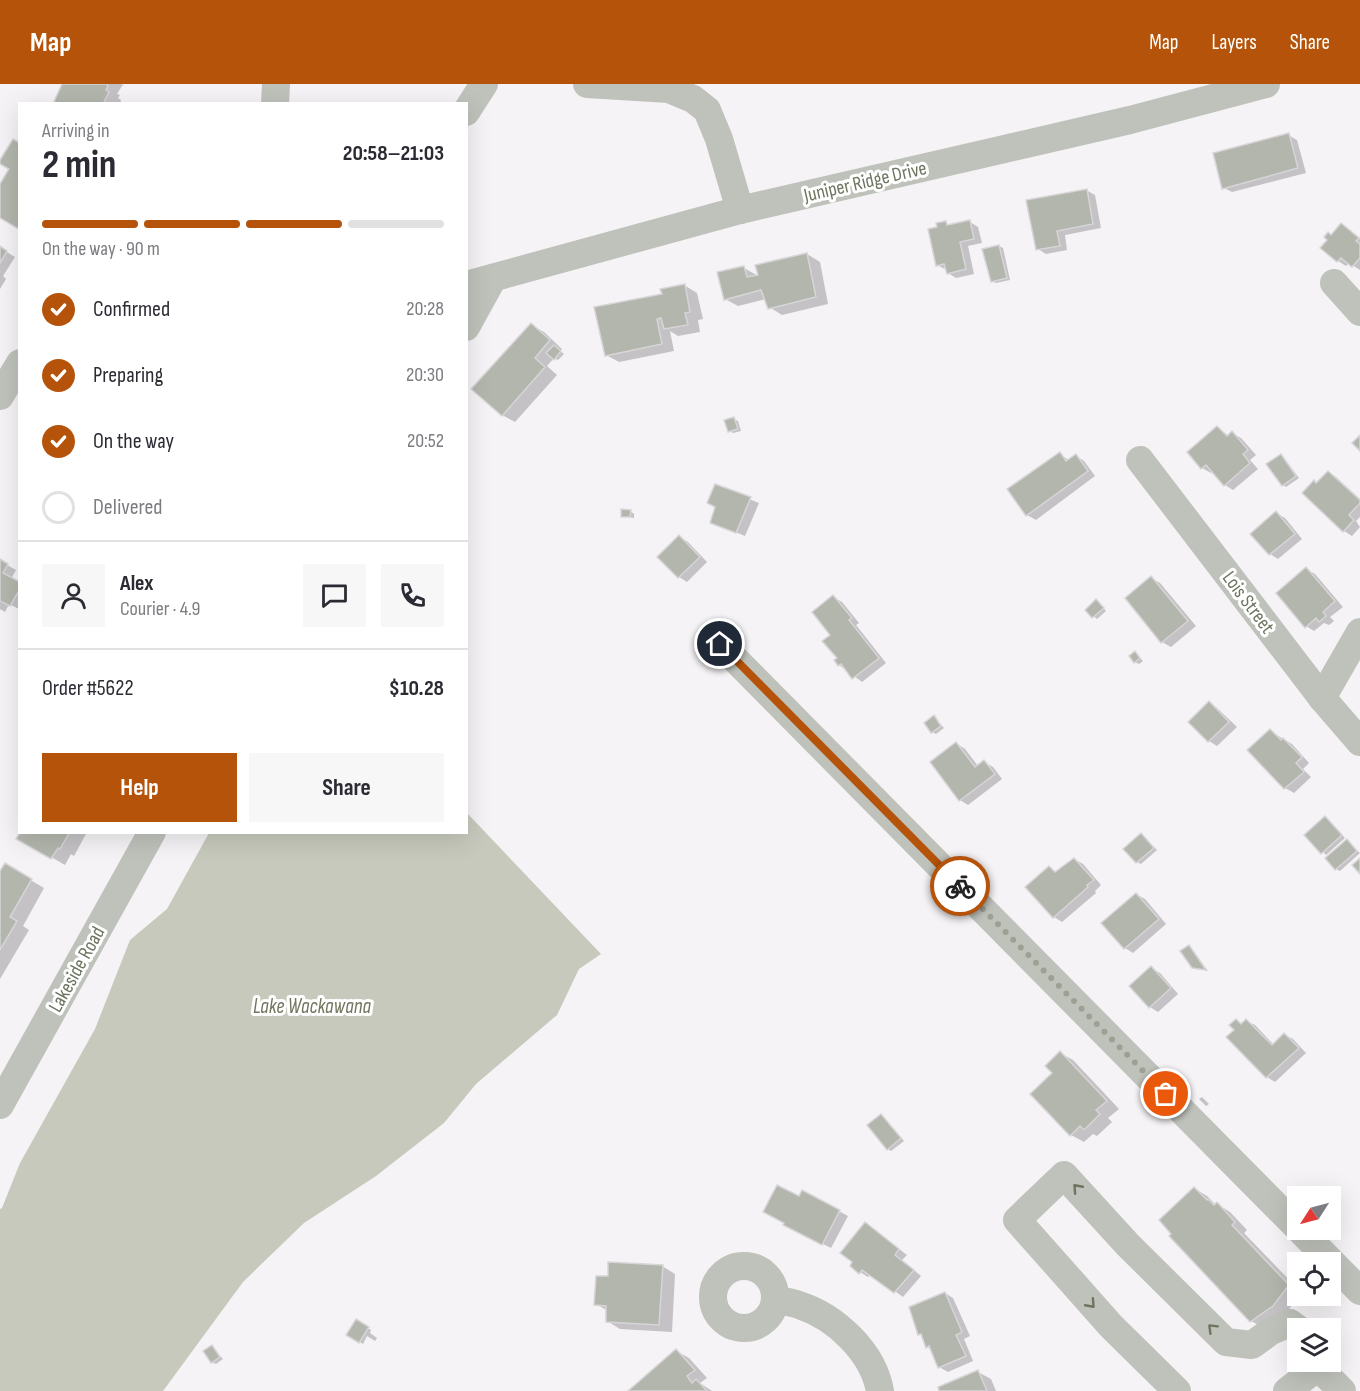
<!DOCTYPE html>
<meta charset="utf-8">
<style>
body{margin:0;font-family:"Sofia Sans Condensed",sans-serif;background:#f7f7f7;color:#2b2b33;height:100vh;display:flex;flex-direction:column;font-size:22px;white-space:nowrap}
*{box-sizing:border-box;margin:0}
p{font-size:20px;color:#7c7c81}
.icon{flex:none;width:33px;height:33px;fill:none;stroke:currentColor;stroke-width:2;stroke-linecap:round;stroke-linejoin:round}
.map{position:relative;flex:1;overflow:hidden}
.drawer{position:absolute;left:18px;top:18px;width:450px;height:732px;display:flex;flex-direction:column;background:#fff;border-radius:0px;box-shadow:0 6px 24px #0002}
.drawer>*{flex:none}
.needle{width:39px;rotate:234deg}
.buttons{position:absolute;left:1287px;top:1102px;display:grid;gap:12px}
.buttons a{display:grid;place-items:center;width:54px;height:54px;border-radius:0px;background:#fff;box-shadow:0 6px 24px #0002;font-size:30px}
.pin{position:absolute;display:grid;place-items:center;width:51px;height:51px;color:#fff;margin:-26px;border:3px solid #fff;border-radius:50%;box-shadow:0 2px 6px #0007}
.courier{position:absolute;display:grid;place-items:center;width:60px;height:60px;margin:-30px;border:4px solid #b45309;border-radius:50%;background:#fff;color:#222;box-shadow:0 2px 8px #0007}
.summary em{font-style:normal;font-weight:700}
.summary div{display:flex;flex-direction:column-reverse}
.summary{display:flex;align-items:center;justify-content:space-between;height:102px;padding:0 24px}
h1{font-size:39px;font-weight:700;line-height:45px}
.bar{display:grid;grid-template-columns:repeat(4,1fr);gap:9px 6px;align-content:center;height:72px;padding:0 24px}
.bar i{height:8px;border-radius:4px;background:#e1e1e2}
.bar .active{background:#b45309}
.bar p{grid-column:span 4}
.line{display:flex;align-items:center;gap:15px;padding:0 24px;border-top:2px solid #e1e1e2}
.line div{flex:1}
.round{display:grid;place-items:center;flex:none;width:63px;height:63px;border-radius:0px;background:#f7f7f7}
ol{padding:0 24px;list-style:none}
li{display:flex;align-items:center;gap:18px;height:66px}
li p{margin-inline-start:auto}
li .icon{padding:6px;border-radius:50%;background:#b45309;color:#fff;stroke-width:4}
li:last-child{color:#7c7c81}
li i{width:33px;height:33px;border:3px solid #e1e1e2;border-radius:50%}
.cta{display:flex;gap:12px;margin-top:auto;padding:12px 24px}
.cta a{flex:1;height:69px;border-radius:0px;background:#b45309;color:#fff;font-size:24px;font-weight:700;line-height:69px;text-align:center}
.cta a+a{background:#f7f7f7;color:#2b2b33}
header{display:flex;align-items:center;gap:36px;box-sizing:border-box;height:84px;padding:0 30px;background:#b45309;color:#fff}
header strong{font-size:28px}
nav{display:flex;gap:33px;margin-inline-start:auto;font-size:21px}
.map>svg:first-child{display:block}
.water{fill:#c6c9bc}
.shadow{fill:#0003}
.building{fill:#b2b6ac;stroke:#d7d5d7;stroke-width:1.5}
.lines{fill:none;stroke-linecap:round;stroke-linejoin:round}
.minor{stroke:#bfc2bb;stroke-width:28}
.oneway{stroke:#6d755f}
.done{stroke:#9da194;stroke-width:6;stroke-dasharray:0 10.8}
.route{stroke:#b45309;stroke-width:8}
.labels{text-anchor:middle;stroke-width:6;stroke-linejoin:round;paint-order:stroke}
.street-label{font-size:20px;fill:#6d755f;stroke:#fff}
.water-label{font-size:21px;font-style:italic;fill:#72765f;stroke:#fff}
</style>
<header>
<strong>Map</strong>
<nav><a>Map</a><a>Layers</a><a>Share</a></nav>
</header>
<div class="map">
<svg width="1360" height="1307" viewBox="0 0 1360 1307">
<rect width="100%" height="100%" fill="#f5f3f5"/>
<polygon class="water" points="467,729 601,870 579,885 557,931 476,1000 444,1039 376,1092 304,1139 243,1198 163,1307 0,1307 0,1125 2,1124 20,1079 95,945 130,856 167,825 209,749 466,748"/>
<g class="shadow">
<polygon points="64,0 121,0 124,2 122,2 117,10 120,11 118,14 121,16 120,20 55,20"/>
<polygon points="1288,51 1297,56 1306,89 1232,108 1224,104"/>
<polygon points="1086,106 1095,111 1101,144 1065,151 1067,166 1046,170 1038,165"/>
<polygon points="970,138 978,143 982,159 968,162 974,190 956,194 948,189 947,186 937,181 939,145 945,139 951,142"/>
<polygon points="1342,141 1360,155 1360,186 1349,179 1346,182 1338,177 1322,163"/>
<polygon points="999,162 1003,164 1010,196 996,199 992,197"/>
<polygon points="0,164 15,173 3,192 6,195 0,205"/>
<polygon points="807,170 820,178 828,220 782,231 769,223 766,215 738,222 725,215 744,184 760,193"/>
<polygon points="684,201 697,209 703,235 698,236 700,248 678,252 670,247 674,267 619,278 606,271 663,211"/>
<polygon points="531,241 544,248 562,265 560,267 564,270 558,276 554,274 547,282 557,291 515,338 502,331"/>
<polygon points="734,335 738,337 741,347 733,349 729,347"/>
<polygon points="1218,344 1229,352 1232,349 1241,354 1256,371 1250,376 1258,385 1233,406 1225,401 1213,387 1211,389 1202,384 1189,369"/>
<polygon points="1060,370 1070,377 1076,372 1084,377 1095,392 1036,436 1027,431"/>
<polygon points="1281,372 1284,374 1299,394 1286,403 1283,401"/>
<polygon points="1328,388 1336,393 1360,415 1360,433 1356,437 1360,443 1352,452 1344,447 1317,400"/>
<polygon points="716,402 759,419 745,452 712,438 717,423"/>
<polygon points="630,427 634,430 634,434 622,432"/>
<polygon points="1276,429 1285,434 1302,455 1278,475 1270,470"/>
<polygon points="680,453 688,458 707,478 687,498 679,493"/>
<polygon points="0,477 16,486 11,495 20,499 19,525 9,520 5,528 0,525"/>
<polygon points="1306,485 1315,490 1343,523 1330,533 1334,537 1329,541 1324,539 1314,547 1306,542"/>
<polygon points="1151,494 1160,499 1196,542 1171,563 1162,558 1127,515"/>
<polygon points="833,513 842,518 859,539 856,541 886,579 862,598 839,581"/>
<polygon points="1097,517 1106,527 1097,535 1087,526"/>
<polygon points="1135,569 1143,577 1139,580 1135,578"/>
<polygon points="1209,619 1217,624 1237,643 1217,662 1209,657"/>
<polygon points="934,633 944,644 936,650 932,648"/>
<polygon points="1270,647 1292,660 1309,679 1303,685 1311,693 1294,709 1285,704 1249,666"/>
<polygon points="957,660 965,665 978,682 984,678 993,683 1002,695 968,721 960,716"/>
<polygon points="1326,734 1345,754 1326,771 1307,751"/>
<polygon points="22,748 87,748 74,772 71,770 65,781 18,754"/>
<polygon points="1142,751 1157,766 1141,780 1137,778"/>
<polygon points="1347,757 1360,769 1340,787 1336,785"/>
<polygon points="1074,775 1083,780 1101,801 1095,807 1096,809 1062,838 1054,833 1049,784 1057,788"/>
<polygon points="5,781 44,804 23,842 29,846 0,895 0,791"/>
<polygon points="1136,810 1145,815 1166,840 1133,869 1125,864"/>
<polygon points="1189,863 1192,865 1208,887 1193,883"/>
<polygon points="1151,884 1160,889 1178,910 1158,928 1150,923"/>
<polygon points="1236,937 1243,940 1246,937 1255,941 1274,961 1285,951 1293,955 1306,969 1275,998 1267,993 1228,953 1236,946"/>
<polygon points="1060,969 1073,976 1119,1025 1108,1034 1112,1038 1097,1052 1093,1050 1084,1058 1071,1051 1054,989"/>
<polygon points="1202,1013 1209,1020 1206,1022 1199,1015"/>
<polygon points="881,1032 904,1057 891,1067 888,1065"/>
<polygon points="1194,1104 1207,1112 1216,1121 1217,1120 1230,1128 1247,1146 1244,1149 1298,1205 1299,1212 1286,1229 1264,1244 1251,1237"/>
<polygon points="803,1108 848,1132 831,1164 793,1145 799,1114"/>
<polygon points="866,1140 907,1171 902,1176 921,1192 903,1213 871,1190 868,1193 860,1188"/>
<polygon points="662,1182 675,1190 672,1248 620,1245 607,1237 608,1227 596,1220 609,1194"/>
<polygon points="945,1209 953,1214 970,1252 964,1255 973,1277 948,1288 939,1283 932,1265 927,1263 923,1253 920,1250"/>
<polygon points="356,1237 371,1246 370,1249 377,1254 375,1257 367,1252 363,1260 348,1250"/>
<polygon points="212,1263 223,1275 216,1280 212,1278"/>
<polygon points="676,1267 689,1274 707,1294 700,1299 712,1307 630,1307"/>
<polygon points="978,1288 991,1295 996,1307 941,1307"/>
</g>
<g class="building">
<polygon points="62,0 106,0 108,2 106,6 109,8 103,20 53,20"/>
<polygon points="1289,49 1298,84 1222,105 1213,69"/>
<polygon points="13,55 20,59 20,146 0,134 0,100 9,85 0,80 0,76"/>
<polygon points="1087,105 1093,140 1057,147 1060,162 1036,166 1026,116"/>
<polygon points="970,136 974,155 960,158 966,185 947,190 944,180 936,182 928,145 937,143 936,139 946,137 947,141"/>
<polygon points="1341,139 1359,154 1356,157 1360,160 1360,174 1352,183 1341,174 1337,178 1320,164 1327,156 1324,153 1328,148 1331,151"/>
<polygon points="999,161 1007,194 991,198 982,165"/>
<polygon points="0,162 7,167 0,179"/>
<polygon points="807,169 816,213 768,225 761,206 724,216 717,188 744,182 747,193 758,191 755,181"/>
<polygon points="685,200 690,228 685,229 688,241 664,245 661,234 657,235 662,260 605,272 594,223 662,210 660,205"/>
<polygon points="531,239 550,256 535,274 545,283 502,332 471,305"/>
<polygon points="554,261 561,267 554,276 546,269"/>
<polygon points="734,333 738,345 728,348 724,336"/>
<polygon points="1217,342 1227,352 1232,347 1248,366 1243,370 1250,379 1224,402 1206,381 1201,385 1187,368"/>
<polygon points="1360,351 1360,367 1352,359"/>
<polygon points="1060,368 1066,377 1076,370 1088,387 1026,432 1007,405"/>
<polygon points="1281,370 1296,392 1282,402 1266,380"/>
<polygon points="1328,387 1360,416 1360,419 1349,431 1354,436 1343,448 1302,409 1314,396 1316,399"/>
<polygon points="715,400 751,413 736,449 710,439 715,423 707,419"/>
<polygon points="621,425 631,426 630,433 621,433"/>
<polygon points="1276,427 1295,450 1269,471 1250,450"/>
<polygon points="679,451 700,473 678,494 657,473"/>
<polygon points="0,475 8,480 3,489 20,498 20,505 10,522 0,517"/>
<polygon points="1306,483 1335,517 1323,528 1326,532 1319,538 1316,534 1305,544 1276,509"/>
<polygon points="1151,492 1188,537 1161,559 1125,514"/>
<polygon points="833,511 852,534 849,536 879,574 852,595 841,580 838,582 834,576 837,574 822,557 830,551 812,528"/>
<polygon points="1096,515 1104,524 1092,534 1085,526"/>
<polygon points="1135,567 1140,574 1134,579 1129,572"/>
<polygon points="1209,617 1229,638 1208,658 1188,638"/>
<polygon points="934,631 941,642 931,649 924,639"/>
<polygon points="1270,645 1281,656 1283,654 1302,673 1296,679 1304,688 1284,705 1247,666"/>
<polygon points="956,658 975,683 984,676 995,690 959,717 930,678"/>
<polygon points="1325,732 1342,751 1321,770 1304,751"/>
<polygon points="20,748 70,748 60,765 58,764 51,775 16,755"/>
<polygon points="1141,749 1154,764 1136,779 1123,765"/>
<polygon points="1347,755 1357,767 1335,786 1325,774"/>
<polygon points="1074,774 1094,796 1087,801 1088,803 1053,834 1025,803 1049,782 1055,788"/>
<polygon points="1360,774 1360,790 1352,781"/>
<polygon points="5,779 32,795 10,833 17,837 0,866 0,787"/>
<polygon points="1136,809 1159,835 1124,865 1101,839"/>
<polygon points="1189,861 1206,886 1192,884 1180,867"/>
<polygon points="1151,882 1171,904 1149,924 1129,902"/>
<polygon points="1236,935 1241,940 1246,935 1272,961 1284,949 1299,964 1266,994 1226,953 1234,946 1229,941"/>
<polygon points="1060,967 1107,1017 1096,1026 1100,1030 1084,1046 1080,1042 1070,1052 1030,1010 1052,989 1045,982"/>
<polygon points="881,1030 901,1054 887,1066 867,1041"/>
<polygon points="777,1101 799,1112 802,1106 840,1126 822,1161 783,1141 784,1139 763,1128"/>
<polygon points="1194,1103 1207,1116 1208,1115 1214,1121 1217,1118 1235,1138 1232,1141 1289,1201 1273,1222 1250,1238 1169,1152 1171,1150 1159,1136"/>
<polygon points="865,1138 899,1165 895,1171 914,1186 894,1209 862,1186 859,1190 850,1182 852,1178 840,1169"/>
<polygon points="608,1178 663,1181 659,1241 606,1238 606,1222 594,1221 596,1192 608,1192"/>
<polygon points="945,1208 962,1248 956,1251 966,1272 938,1284 929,1262 926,1264 921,1250 918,1251 909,1223"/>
<polygon points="356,1235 369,1243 359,1259 346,1251"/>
<polygon points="212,1261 220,1273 211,1279 203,1267"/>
<polygon points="676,1265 695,1286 687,1292 692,1299 696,1295 707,1307 628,1307"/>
<polygon points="978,1286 987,1307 939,1307 938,1303"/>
</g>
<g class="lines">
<g class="minor">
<polyline points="587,0 669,5 693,15 707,26 719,55 740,126"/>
<polyline points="275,20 276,0"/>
<polyline points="466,28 484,0"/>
<polyline points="1334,199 1360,228"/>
<polyline points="466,201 740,126 1130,36 1266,0"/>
<polyline points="466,243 493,194"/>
<polyline points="0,312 20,279"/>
<polyline points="1140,376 1322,614 1360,658"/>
<polyline points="720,560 1298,1144"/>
<polyline points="1322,614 1360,548"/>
<polyline points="0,1021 152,748"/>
<polyline points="1300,1146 1360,1207"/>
<circle cx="744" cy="1213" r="31"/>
<path d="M776 1216C783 1217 791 1218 799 1221 836 1233 873 1268 880 1307"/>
<polyline points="1316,1278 1318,1283 1342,1307"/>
<polyline points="1177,1307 1111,1242 1017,1136 1064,1091 1128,1161 1226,1258 1252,1261 1271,1247 1290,1239 1298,1245"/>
<polyline points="1287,1307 1318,1283"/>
</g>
</g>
<defs><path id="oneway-chevron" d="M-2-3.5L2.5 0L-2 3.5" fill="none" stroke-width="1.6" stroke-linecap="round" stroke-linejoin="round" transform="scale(1.5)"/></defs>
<g class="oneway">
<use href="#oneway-chevron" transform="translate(1077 1104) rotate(-132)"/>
<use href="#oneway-chevron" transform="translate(1091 1220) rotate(48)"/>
<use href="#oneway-chevron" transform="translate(1212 1244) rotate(-135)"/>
</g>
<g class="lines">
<polyline class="done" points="960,802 1166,1010"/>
<polyline class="route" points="720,560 960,802"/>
</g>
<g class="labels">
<g class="street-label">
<text transform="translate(865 97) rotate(-13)" y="7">Juniper Ridge Drive</text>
<text transform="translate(1249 518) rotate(53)" y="7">Lois Street</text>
<text transform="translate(76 885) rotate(-61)" y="7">Lakeside Road</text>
</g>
<g class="water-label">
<text x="312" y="929">Lake Wackawana</text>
</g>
</g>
</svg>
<div class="buttons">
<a><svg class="needle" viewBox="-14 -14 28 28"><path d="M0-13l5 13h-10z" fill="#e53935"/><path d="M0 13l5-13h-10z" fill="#7c7c81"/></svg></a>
<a><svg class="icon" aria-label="locate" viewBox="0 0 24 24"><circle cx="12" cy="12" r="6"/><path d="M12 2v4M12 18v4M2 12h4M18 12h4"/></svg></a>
<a><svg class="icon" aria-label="layers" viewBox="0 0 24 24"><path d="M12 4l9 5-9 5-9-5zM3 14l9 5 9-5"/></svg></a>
</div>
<div class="pin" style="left:1166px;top:1010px;background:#ea580c"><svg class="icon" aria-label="bag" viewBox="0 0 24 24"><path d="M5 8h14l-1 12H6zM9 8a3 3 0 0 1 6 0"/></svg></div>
<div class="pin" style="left:720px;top:560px;background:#1f2937"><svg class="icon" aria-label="home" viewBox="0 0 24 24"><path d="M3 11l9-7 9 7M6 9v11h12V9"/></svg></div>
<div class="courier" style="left:960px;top:802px"><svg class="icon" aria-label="bike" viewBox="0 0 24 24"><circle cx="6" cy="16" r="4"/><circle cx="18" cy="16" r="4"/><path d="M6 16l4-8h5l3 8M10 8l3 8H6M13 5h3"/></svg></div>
<section class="drawer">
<div class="summary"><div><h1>2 min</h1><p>Arriving in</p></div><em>20:58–21:03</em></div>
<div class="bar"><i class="active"></i><i class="active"></i><i class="active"></i><i></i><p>On the way · 90 m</p></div>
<ol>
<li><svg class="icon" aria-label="check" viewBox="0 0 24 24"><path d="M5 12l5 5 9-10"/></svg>Confirmed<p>20:28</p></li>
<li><svg class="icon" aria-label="check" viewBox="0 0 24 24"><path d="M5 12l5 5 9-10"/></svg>Preparing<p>20:30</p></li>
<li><svg class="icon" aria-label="check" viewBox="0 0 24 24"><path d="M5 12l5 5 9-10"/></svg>On the way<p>20:52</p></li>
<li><i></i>Delivered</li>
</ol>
<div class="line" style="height:108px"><a class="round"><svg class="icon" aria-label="person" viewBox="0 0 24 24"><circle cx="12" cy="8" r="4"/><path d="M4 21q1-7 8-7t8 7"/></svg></a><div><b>Alex</b><p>Courier · 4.9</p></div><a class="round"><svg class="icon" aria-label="chat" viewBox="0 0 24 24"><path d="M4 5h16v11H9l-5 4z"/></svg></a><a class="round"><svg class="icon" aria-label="phone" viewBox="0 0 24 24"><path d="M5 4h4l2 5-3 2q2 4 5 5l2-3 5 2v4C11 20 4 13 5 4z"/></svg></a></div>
<div class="line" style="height:78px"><div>Order #5622</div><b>$10.28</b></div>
<div class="cta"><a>Help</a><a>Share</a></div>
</section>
</div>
